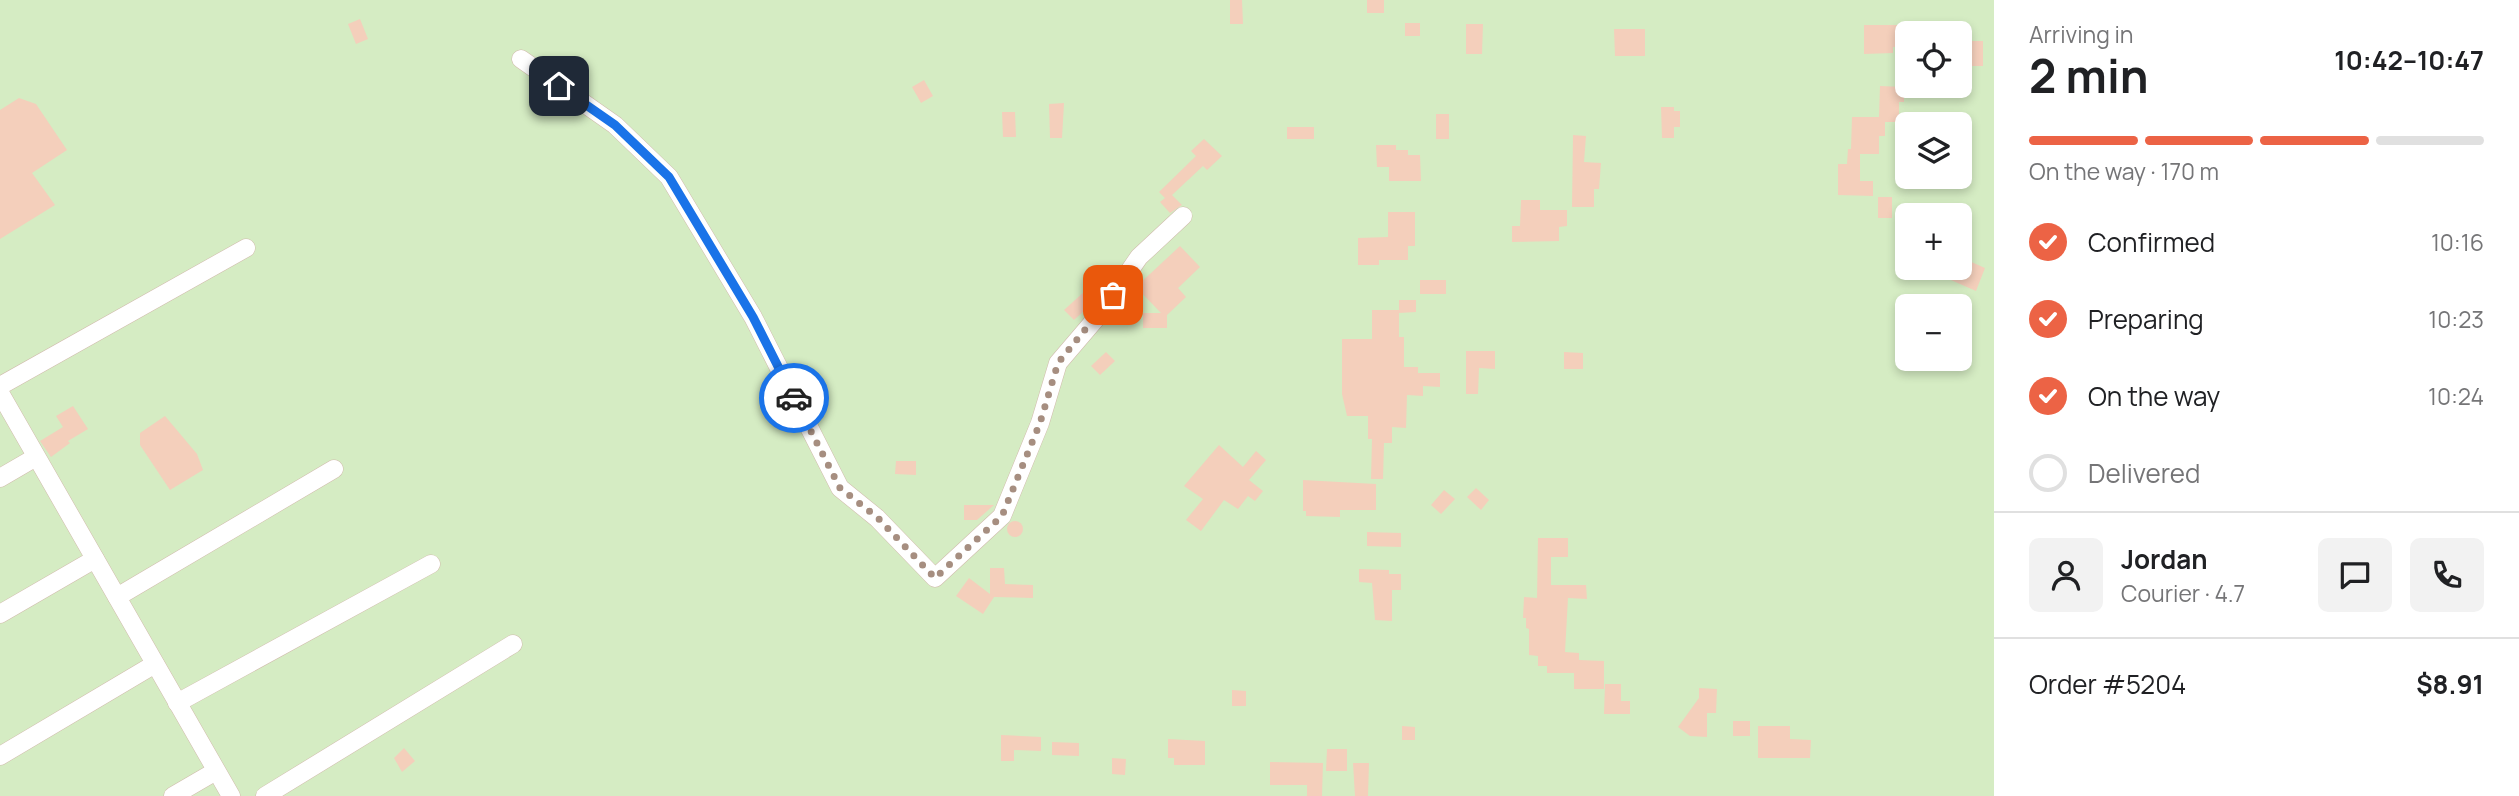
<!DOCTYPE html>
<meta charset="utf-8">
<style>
body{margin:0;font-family:Manrope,sans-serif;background:#f2f2f2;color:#202124;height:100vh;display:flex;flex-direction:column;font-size:26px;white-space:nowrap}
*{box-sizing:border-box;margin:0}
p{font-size:23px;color:#757577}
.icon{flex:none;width:38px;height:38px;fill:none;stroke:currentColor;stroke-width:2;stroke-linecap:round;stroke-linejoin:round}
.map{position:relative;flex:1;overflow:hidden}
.panel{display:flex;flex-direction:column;background:#fff;width:525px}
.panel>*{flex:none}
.tools{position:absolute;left:1895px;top:21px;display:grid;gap:14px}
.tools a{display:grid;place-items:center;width:77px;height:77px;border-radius:10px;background:#fff;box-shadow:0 4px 10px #0003;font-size:35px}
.pin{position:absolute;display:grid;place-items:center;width:60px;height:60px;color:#fff;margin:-30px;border-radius:14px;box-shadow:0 4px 10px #0006}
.courier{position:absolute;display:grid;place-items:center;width:70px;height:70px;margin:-35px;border:5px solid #1a73e8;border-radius:50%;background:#fff;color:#222;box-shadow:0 2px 9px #0007}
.head em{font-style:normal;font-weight:700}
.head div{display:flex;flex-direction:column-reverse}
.head{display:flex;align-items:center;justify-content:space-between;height:119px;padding:0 35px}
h1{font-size:46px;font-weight:700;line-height:52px}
.bar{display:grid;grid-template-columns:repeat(4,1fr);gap:10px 7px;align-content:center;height:84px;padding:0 35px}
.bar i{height:9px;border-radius:5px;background:#e0e0e0}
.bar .active{background:#ec6345}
.bar p{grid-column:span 4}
.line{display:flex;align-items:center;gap:18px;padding:0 35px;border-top:2px solid #e0e0e0}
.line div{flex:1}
.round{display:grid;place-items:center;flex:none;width:74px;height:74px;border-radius:10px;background:#f2f2f2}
ol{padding:0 35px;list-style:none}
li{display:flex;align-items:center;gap:21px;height:77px}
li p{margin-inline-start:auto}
li .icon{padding:7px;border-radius:50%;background:#ec6345;color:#fff;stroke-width:4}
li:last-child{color:#757577}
li i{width:38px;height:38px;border:4px solid #e0e0e0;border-radius:50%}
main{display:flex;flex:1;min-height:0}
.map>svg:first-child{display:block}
.green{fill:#d5ecc3;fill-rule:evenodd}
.building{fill:#f4cfbb}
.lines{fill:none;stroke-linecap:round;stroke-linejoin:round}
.street-casing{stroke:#d1bcad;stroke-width:19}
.street{stroke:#fff;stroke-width:18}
.done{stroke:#a68e80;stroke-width:7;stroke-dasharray:0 12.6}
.route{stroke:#1a73e8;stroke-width:9}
</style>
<main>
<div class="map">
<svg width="1994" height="796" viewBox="0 0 1994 796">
<rect width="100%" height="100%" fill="#fdf3e5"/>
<path class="green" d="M0 0H1994V796H0ZM1908 33H1960V86H1908ZM1908 124H1960V177H1908ZM1908 215H1960V268H1908ZM1908 306H1960V359H1908Z"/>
<g class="building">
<polygon points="1230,0 1242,0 1243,24 1230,24"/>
<rect x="1367" y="0" width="17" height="13"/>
<polygon points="360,19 368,39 356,44 348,24"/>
<rect x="1405" y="23" width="15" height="13"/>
<polygon points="1466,24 1483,24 1482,54 1466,54"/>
<polygon points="1864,25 1901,25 1902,47 1893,47 1893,53 1864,54"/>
<polygon points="1614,29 1645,29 1645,56 1615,56"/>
<rect x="1968" y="41" width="15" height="25"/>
<polygon points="924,80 933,96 921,103 912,87"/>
<polygon points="1880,86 1904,87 1904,102 1899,102 1899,122 1885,122 1885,136 1879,136 1879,154 1860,154 1860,181 1873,181 1873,196 1838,195 1838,164 1847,164 1848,149 1851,149 1852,117 1879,117"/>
<polygon points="19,98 36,104 67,150 32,173 55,205 0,239 0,110"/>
<polygon points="1064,103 1062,138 1050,138 1049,104"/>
<polygon points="1661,107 1674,107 1674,111 1680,111 1680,127 1674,127 1674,138 1662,138"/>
<polygon points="1002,112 1015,112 1016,137 1003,137"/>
<rect x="1436" y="114" width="13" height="25"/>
<rect x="1287" y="127" width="27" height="12"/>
<polygon points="1573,135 1586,136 1584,162 1601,163 1599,189 1594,189 1594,207 1572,207"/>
<polygon points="1204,139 1222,156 1207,170 1203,166 1172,195 1182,205 1170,213 1160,202 1165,198 1159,192 1196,156 1191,151"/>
<polygon points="1376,145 1396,145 1396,150 1408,150 1408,155 1420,155 1421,181 1389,181 1389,167 1377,167"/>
<rect x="1878" y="197" width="14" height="21"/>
<polygon points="1521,200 1540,200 1540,210 1567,210 1567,226 1559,227 1559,241 1512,242 1512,226 1520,226"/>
<polygon points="1388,212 1415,212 1415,246 1408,246 1408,260 1379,260 1379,265 1358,265 1358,238 1388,237"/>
<polygon points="1180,246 1200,267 1178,288 1186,297 1167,315 1167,328 1143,328 1143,313 1161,313 1136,287"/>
<polygon points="1960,257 1985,268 1976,291 1944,277 1948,268 1960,268"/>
<rect x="1420" y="280" width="26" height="14"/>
<polygon points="1085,291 1095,301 1074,320 1064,310"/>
<polygon points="1399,300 1416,300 1416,312 1399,313"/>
<polygon points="1372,310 1399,310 1399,337 1404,337 1404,367 1418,367 1418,373 1440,373 1440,387 1423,386 1423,396 1407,395 1406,428 1392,427 1392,443 1384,443 1383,479 1371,479 1372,439 1368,439 1368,416 1347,416 1342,394 1342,339 1372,339"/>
<polygon points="1466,351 1495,351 1495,369 1479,368 1478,394 1466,394"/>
<polygon points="1106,352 1115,361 1100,375 1091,366"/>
<polygon points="1564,352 1583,353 1583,369 1564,369"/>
<polygon points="73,406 88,429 68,441 70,443 51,457 40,441 63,427 56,416"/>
<polygon points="165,416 197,454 203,470 170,490 140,445 140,433"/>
<polygon points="1219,445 1243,467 1256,451 1266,460 1249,480 1263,491 1255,501 1248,496 1238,509 1224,500 1201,531 1186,520 1203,499 1184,486"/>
<polygon points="896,461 916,461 916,475 895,474"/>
<polygon points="1303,480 1376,484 1376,510 1340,510 1340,517 1306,516 1306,511 1303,511"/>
<polygon points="1476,488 1489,500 1481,510 1467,497"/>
<polygon points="1444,490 1455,499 1441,514 1431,505"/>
<polygon points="964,505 994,505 977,520 964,520"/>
<circle cx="1015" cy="529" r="8"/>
<polygon points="1367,532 1401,533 1401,547 1367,546"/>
<polygon points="1538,538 1568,538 1568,557 1551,557 1551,585 1586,585 1587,599 1568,598 1565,652 1579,653 1579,660 1604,661 1604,689 1574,689 1574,673 1547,673 1547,666 1538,666 1538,656 1529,655 1529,629 1526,628 1526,618 1523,618 1524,597 1537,598"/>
<polygon points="990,568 1004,568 1005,584 1033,585 1033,598 994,597 983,614 956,596 969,578 990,594"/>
<polygon points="1359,569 1389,570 1389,574 1401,574 1401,590 1392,590 1392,621 1375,620 1372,583 1359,582"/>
<polygon points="1605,684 1621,684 1621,701 1630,701 1630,714 1604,714"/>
<polygon points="1699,688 1717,689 1716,713 1707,713 1707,737 1690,736 1678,727 1699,698"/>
<polygon points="1232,690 1246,691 1246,706 1232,706"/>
<rect x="1733" y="721" width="17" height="15"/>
<polygon points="1402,726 1415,727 1415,740 1402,740"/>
<polygon points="1758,726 1790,726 1790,739 1811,740 1810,758 1758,758"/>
<polygon points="1001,735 1041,737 1041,751 1014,750 1014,761 1001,761"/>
<polygon points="1168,739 1205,741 1205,765 1174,765 1174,758 1168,758"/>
<polygon points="1052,742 1079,743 1079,756 1052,755"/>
<polygon points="404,748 415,761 402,772 394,758"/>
<polygon points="1327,749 1347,749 1347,771 1326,771"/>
<polygon points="1112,758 1126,759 1125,775 1112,774"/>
<polygon points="1270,762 1323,763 1322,796 1307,796 1307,785 1270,785"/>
<polygon points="1353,763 1369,763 1368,796 1355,796"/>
</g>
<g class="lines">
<g class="street-casing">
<g id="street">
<polyline points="521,59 615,125 669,177 753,317 840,488 877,518 935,578 1002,516 1040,423 1058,363 1099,315 1139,257 1183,216"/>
<polyline points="0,386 246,248"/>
<polyline points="0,393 231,796"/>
<polyline points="0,478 36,457"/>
<polyline points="117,597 334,469"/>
<polyline points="0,614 95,559"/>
<polyline points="177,703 431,564"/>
<polyline points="0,756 155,664"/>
<polyline points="173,796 216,771"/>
<polyline points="265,796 513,644"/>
</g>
</g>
<use href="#street" class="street"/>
</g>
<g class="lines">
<polyline class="done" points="794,398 840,488 877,517 935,578 1002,516 1040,423 1058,363 1113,295"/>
<polyline class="route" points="559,86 615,125 669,177 753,317 794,398"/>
</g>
</svg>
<div class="tools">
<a><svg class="icon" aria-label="locate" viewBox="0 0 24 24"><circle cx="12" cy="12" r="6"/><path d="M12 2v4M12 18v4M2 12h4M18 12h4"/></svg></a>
<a><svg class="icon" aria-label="layers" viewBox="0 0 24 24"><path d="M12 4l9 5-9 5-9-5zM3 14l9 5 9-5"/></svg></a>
<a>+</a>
<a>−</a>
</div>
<div class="pin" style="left:1113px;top:295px;background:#ea580c"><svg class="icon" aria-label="bag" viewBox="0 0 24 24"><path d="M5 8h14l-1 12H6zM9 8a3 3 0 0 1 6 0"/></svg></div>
<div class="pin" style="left:559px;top:86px;background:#1f2937"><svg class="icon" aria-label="home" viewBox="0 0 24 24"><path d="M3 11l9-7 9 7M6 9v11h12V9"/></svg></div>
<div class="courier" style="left:794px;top:398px"><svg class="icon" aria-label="car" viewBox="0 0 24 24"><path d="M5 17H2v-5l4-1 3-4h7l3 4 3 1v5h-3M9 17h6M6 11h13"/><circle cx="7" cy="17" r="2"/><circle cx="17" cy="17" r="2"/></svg></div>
</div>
<section class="panel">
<div class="head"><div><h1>2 min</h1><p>Arriving in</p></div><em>10:42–10:47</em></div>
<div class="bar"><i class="active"></i><i class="active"></i><i class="active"></i><i></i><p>On the way · 170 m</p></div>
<ol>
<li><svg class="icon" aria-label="check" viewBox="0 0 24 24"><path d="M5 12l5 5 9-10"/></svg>Confirmed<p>10:16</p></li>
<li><svg class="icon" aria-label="check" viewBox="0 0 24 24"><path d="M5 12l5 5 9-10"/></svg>Preparing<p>10:23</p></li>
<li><svg class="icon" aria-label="check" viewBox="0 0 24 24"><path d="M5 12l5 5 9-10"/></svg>On the way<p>10:24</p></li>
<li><i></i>Delivered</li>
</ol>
<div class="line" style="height:126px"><a class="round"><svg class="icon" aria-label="person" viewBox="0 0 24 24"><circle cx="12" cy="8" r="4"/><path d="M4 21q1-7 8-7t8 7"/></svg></a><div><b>Jordan</b><p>Courier · 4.7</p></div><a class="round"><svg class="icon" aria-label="chat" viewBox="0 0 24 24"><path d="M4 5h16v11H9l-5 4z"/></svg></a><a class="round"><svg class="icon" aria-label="phone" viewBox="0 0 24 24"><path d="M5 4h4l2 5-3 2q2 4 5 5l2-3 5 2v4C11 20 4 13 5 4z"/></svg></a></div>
<div class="line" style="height:91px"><div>Order #5204</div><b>$8.91</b></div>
</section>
</main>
